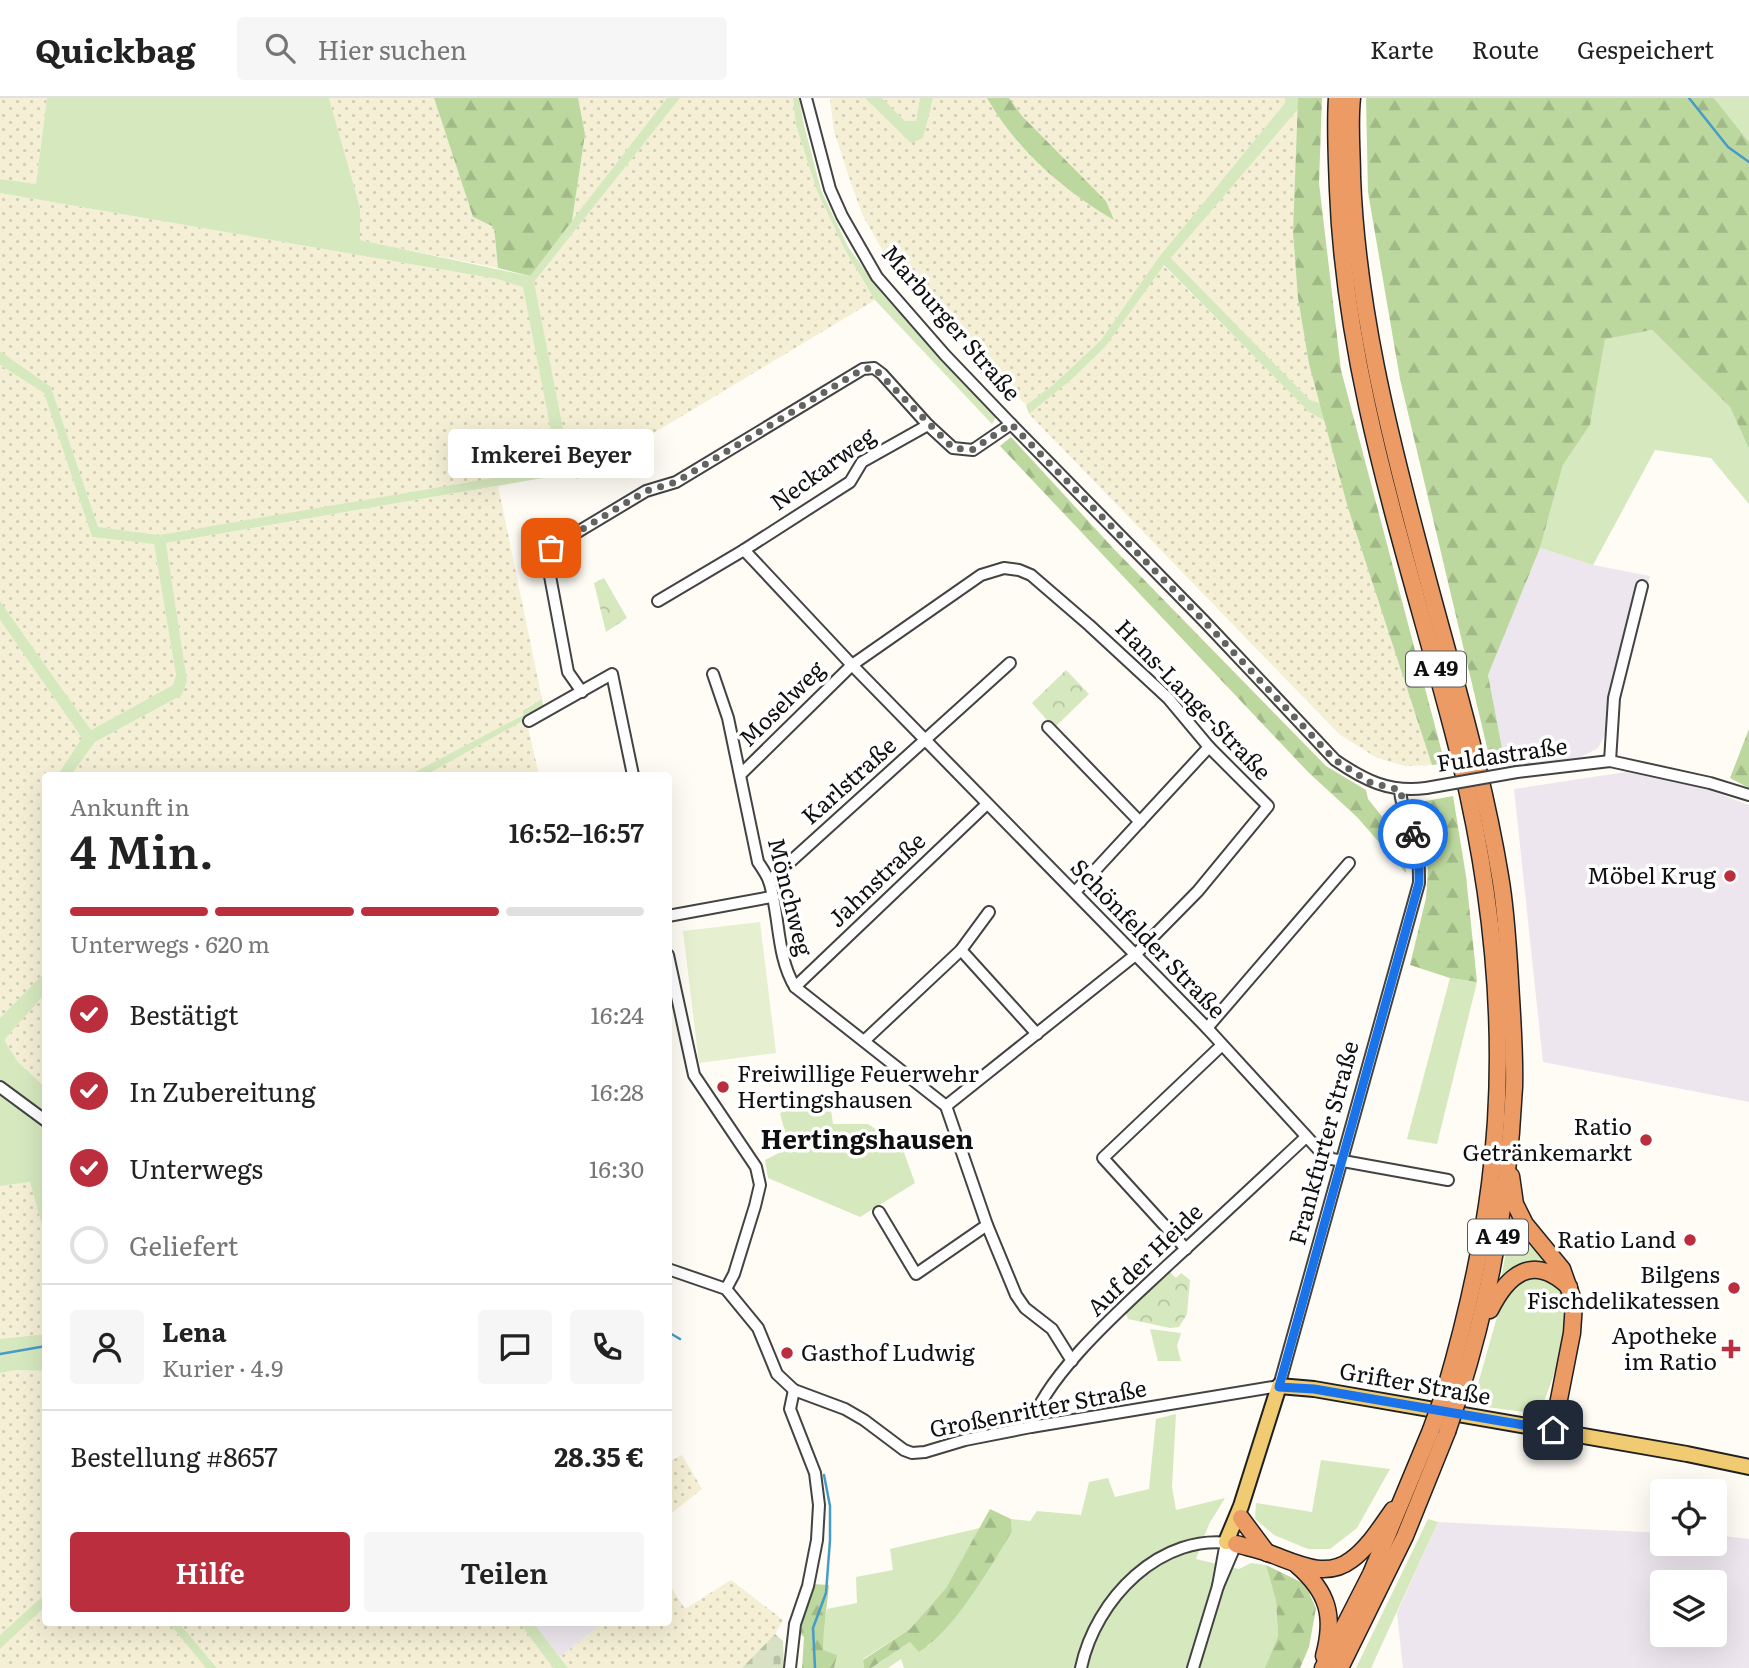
<!DOCTYPE html>
<html lang="de">
<meta charset="utf-8">
<style>
body{margin:0;font-family:Literata,serif;background:#f6f6f6;color:#222;height:100vh;display:flex;flex-direction:column;font-size:26px;white-space:nowrap}
*{box-sizing:border-box;margin:0}
p{font-size:23px;color:#767676}
.icon{flex:none;width:38px;height:38px;fill:none;stroke:currentColor;stroke-width:2;stroke-linecap:round;stroke-linejoin:round}
.map{position:relative;flex:1;overflow:hidden}
.drawer{position:absolute;left:42px;top:674px;width:630px;height:854px;display:flex;flex-direction:column;background:#fff;border-radius:7px;box-shadow:0 7px 28px #0002}
.drawer>*{flex:none}
.controls{position:absolute;left:1650px;top:1381px;display:grid;gap:14px}
.controls a{display:grid;place-items:center;width:77px;height:77px;border-radius:7px;background:#fff;box-shadow:0 7px 28px #0002;font-size:35px}
.pin{position:absolute;display:grid;place-items:center;width:60px;height:60px;color:#fff;margin:-30px;border-radius:14px;box-shadow:0 4px 10px #0006}
.courier{position:absolute;display:grid;place-items:center;width:70px;height:70px;margin:-35px;border:5px solid #1a73e8;border-radius:50%;background:#fff;color:#222;box-shadow:0 2px 9px #0007}
.bubble{position:absolute;height:49px;border-radius:7px;background:#fff;box-shadow:0 7px 28px #0002;font-size:23px;font-weight:600;line-height:49px;text-align:center}
.headline em{font-style:normal;font-weight:600}
.headline div{display:flex;flex-direction:column-reverse}
.headline{display:flex;align-items:center;justify-content:space-between;height:119px;padding:0 28px}
h1{font-size:46px;font-weight:600;line-height:52px}
.bar{display:grid;grid-template-columns:repeat(4,1fr);gap:10px 7px;align-content:center;height:84px;padding:0 28px}
.bar i{height:9px;border-radius:5px;background:#e0e0e0}
.bar .selected{background:#ba2e3d}
.bar p{grid-column:span 4}
.line{display:flex;align-items:center;gap:18px;padding:0 28px;border-top:2px solid #e0e0e0}
.line div{flex:1}
.round{display:grid;place-items:center;flex:none;width:74px;height:74px;border-radius:7px;background:#f6f6f6}
ol{padding:0 28px;list-style:none}
li{display:flex;align-items:center;gap:21px;height:77px}
li p{margin-inline-start:auto}
li .icon{padding:7px;border-radius:50%;background:#ba2e3d;color:#fff;stroke-width:4}
li:last-child{color:#767676}
li i{width:38px;height:38px;border:4px solid #e0e0e0;border-radius:50%}
.button{display:flex;gap:14px;margin-top:auto;padding:14px 28px}
.button a{flex:1;height:80px;border-radius:7px;background:#ba2e3d;color:#fff;font-size:28px;font-weight:600;line-height:80px;text-align:center}
.button a+a{background:#f6f6f6;color:#222}
header{display:flex;align-items:center;gap:42px;box-sizing:border-box;height:98px;padding:0 35px;background:#fff;border-bottom:2px solid #e0e0e0}
header strong{font-size:33px}
nav{display:flex;gap:38px;margin-inline-start:auto;font-size:24px}
.search{width:490px;height:63px;background:#f6f6f6;display:flex;align-items:center;gap:18px;box-sizing:border-box;padding:0 24px;border-radius:7px;color:#767676;font-size:26px}
.map>svg:first-child{display:block}
.industrial{fill:#ede6ee;fill-rule:evenodd}
.farmland{fill:url(#farmland-dots)}
.grass{fill:#d6e8be}
.forest{fill:url(#forest-firs)}
.cemetery{fill:url(#cemetery-stones)}
.park{fill:url(#park-crowns)}
.pitch{fill:#e6f0d0}
.lines{fill:none;stroke-linecap:round;stroke-linejoin:round}
.stream{stroke:#469bc7;stroke-width:2.5}
.minor-casing{stroke:#434343;stroke-width:14}
.major-casing{stroke:#212121;stroke-width:18}
.highway-casing{stroke:#212121;stroke-width:19}
.minor{stroke:#fff;stroke-width:10}
.major{stroke:#f1cb71;stroke-width:14}
.highway{stroke:#ed9b64;stroke-width:16}
.minor-bridge-casing{stroke:#434343;stroke-width:14;stroke-linecap:butt}
.highway-bridge-casing{stroke:#212121;stroke-width:19;stroke-linecap:butt}
.minor-bridge{stroke:#fff;stroke-width:10}
.highway-bridge{stroke:#ed9b64;stroke-width:16}
.done{stroke:#636360;stroke-width:7;stroke-dasharray:0 12.6}
.route{stroke:#1a73e8;stroke-width:9}
.poi-dot{fill:#ba2e3d;stroke:#fff;stroke-width:2.5}
.labels{text-anchor:middle;stroke-width:7;stroke-linejoin:round;paint-order:stroke}
.shield{fill:#fff;stroke:#585858;stroke-width:2}
.shield-label{font-size:21px;font-weight:bold;fill:#101010}
.street-label{font-size:23px;fill:#101010;stroke:#fff}
.poi-label{font-size:23px;fill:#101010;stroke:#fff;text-anchor:end}
.quarter-label{font-size:26px;font-weight:bold;fill:#101010;stroke:#fff}
</style>
<header>
<strong>Quickbag</strong>
<div class="search"><svg class="icon" aria-label="search" viewBox="0 0 24 24"><circle cx="10" cy="10" r="6"/><path d="M15 15l6 6"/></svg>Hier suchen</div>
<nav><a>Karte</a><a>Route</a><a>Gespeichert</a></nav>
</header>
<div class="map">
<svg width="1749" height="1570" viewBox="0 0 1749 1570">
<defs>
<pattern id="farmland-dots" width="8" height="8" patternUnits="userSpaceOnUse" patternTransform="scale(1.75)"><rect width="8" height="8" fill="#f4efd5"/><path d="M2 2h.1M6 6h.1" fill="none" stroke="#d0ccb6" stroke-width="1.8" stroke-linecap="round"/></pattern>
<pattern id="forest-firs" width="22" height="20" patternUnits="userSpaceOnUse" patternTransform="scale(1.75)"><rect width="22" height="20" fill="#bcd89e"/><path d="M5 1l3.5 6h-7zM16 11l3.5 6h-7z" fill="#a1b887"/></pattern>
<pattern id="cemetery-stones" width="16" height="16" patternUnits="userSpaceOnUse" patternTransform="scale(1.75)"><rect width="16" height="16" fill="#d9e1c5"/><path d="M2 7V4a2 2 0 0 1 4 0v3zM10 15v-3a2 2 0 0 1 4 0v3z" fill="#b9c0a8"/></pattern>
<pattern id="park-crowns" width="20" height="18" patternUnits="userSpaceOnUse" patternTransform="scale(1.75)"><rect width="20" height="18" fill="#d6e8be"/><path d="M2 6a3 3 0 1 1 6 0M12 15a3 3 0 1 1 6 0" fill="none" stroke="#b7c6a2"/></pattern>
</defs>
<rect width="100%" height="100%" fill="#fefcf4"/>
<g class="industrial">
<polygon points="1540,450 1593,467 1650,478 1606,634 1598,650 1581,659 1506,671 1488,577"/>
<polygon points="1626,674 1679,681 1749,707 1749,1004 1543,964 1514,691"/>
<path d="M1438 1424 1662 1435V1446H1715V1437L1749 1441V1570H1403L1397 1515ZM1715 1484V1536H1662V1484Z"/>
<polygon points="533,1524 604,1524 560,1559"/>
</g>
<g class="farmland">
<polygon points="0,0 47,0 36,87 0,81"/>
<polygon points="329,0 434,0 473,119 494,129 498,170 359,142 360,110"/>
<polygon points="578,0 667,0 572,123 585,36"/>
<polygon points="680,0 793,0 796,27 817,93 845,152 875,202 577,381 572,375 534,184"/>
<polygon points="830,0 865,0 912,45 931,8 933,0 987,0 1000,21 1113,121 1106,103 1022,18 1009,0 1285,0 1285,5 1159,159 1101,242 1053,287 1026,307 883,153 863,118 852,88 834,33"/>
<polygon points="882,0 920,0 916,23 905,23"/>
<polygon points="1299,10 1293,135 1298,200 1309,266 1320,305 1310,302 1171,160"/>
<polygon points="0,95 497,181 524,189 558,370 159,437 98,429 51,289 0,253"/>
<polygon points="1163,167 1309,314 1325,323 1348,410 1432,667 1405,668 1377,660 1339,636 1029,316 1072,281 1105,249"/>
<polygon points="0,267 44,295 92,439 154,446 176,577 173,587 91,632 0,503"/>
<polygon points="498,388 542,601 523,611 524,616 409,677 73,677 74,673 95,644 182,597 187,583 166,445"/>
<polygon points="0,522 82,640 59,677 46,677 45,874 0,920"/>
<polygon points="526,621 539,677 426,677"/>
<polygon points="45,896 45,989 18,964 4,942"/>
<polygon points="30,1084 45,1139 45,1236 0,1241 0,1088"/>
<polygon points="17,1272 45,1273 45,1496 0,1537 0,1275"/>
<polygon points="682,1357 702,1391 669,1417 669,1364"/>
<polygon points="731,1482 783,1522 775,1536 742,1570 568,1570 560,1559 604,1524 668,1524 669,1486 685,1511"/>
<polygon points="45,1509 46,1524 168,1524 206,1570 0,1570 0,1551"/>
<polygon points="178,1524 519,1524 553,1570 217,1570"/>
</g>
<g class="grass">
<polygon points="47,0 329,0 360,110 360,142 529,178 667,0 680,0 534,184 572,375 166,445 187,583 182,597 95,644 74,673 73,677 59,677 59,675 82,640 0,522 0,503 91,632 173,587 176,577 154,446 92,439 44,295 0,267 0,253 51,289 98,429 159,437 558,369 523,189 497,181 0,95 0,81 36,86"/>
<polygon points="793,0 799,0 804,27 821,92 848,149 883,197 996,319 992,326 875,202 845,152 817,93 796,27"/>
<polygon points="865,0 882,0 905,23 916,23 920,0 933,0 923,40 911,45"/>
<polygon points="1285,0 1298,0 1299,10 1171,160 1310,302 1320,305 1325,323 1309,314 1164,167 1105,249 1072,281 1029,316 1026,307 1053,287 1101,242 1159,159 1285,5"/>
<polygon points="1714,0 1749,0 1749,44"/>
<polygon points="1652,232 1730,309 1749,351 1749,406 1711,360 1655,352 1593,467 1540,450 1563,367 1590,327 1605,240"/>
<polygon points="542,601 544,611 426,677 409,677 523,617 523,612"/>
<polygon points="45,874 45,896 4,942 18,964 45,989 45,1139 30,1084 0,1088 0,920"/>
<polygon points="1450,880 1477,884 1437,1046 1407,1041"/>
<polygon points="829,999 833,1026 868,1026 902,1049 915,1085 860,1119 768,1080 765,1062 789,1050 780,1015"/>
<polygon points="1513,1113 1559,1171 1545,1170 1500,1187"/>
<path d="M1526 1179C1531 1179 1537 1178 1542 1179 1592 1189 1550 1288 1539 1316L1472 1307 1501 1205 1510 1188Z"/>
<polygon points="1150,1231 1181,1235 1177,1248 1181,1263 1158,1263"/>
<polygon points="45,1236 45,1273 17,1272 0,1275 0,1241"/>
<polygon points="1176,1316 1172,1389 1176,1412 1225,1400 1209,1426 1196,1461 1239,1471 1251,1465 1266,1467 1276,1503 1278,1538 1265,1570 904,1570 901,1561 888,1570 871,1570 910,1544 928,1548 970,1500 1012,1434 1011,1421 1030,1423 1037,1413 1081,1417 1089,1384 1108,1380 1115,1399 1149,1391 1156,1321"/>
<polygon points="1321,1362 1390,1371 1357,1430 1330,1451 1308,1451 1274,1437 1255,1421 1256,1405 1312,1414"/>
<polygon points="1428,1421 1438,1424 1371,1570 1356,1570"/>
<polygon points="980,1430 946,1490 910,1531 863,1561 864,1570 834,1570 836,1557 823,1553 823,1528 827,1511 857,1505 856,1479 893,1472 890,1451"/>
<polygon points="45,1496 45,1509 0,1551 0,1537"/>
<polygon points="168,1524 178,1524 217,1570 206,1570"/>
<polygon points="519,1524 533,1524 568,1570 553,1570"/>
</g>
<g class="forest">
<polygon points="434,0 578,0 585,36 572,123 530,178 498,170 494,129 473,119"/>
<path d="M987 0H1009L1022 18 1106 103 1114 122C1064 93 1016 51 987 0Z"/>
<polygon points="1298,0 1322,0 1319,85 1341,272 1445,666 1432,667 1348,410 1309,266 1298,200 1293,135"/>
<polygon points="1366,0 1714,0 1749,44 1749,351 1730,309 1652,232 1605,241 1590,327 1563,367 1540,450 1488,577 1503,655 1490,662 1400,281 1368,94"/>
<polygon points="1011,339 1113,450 1326,668 1366,692 1368,701 1404,746 1406,775 1357,719 1308,674 1000,348"/>
<polygon points="1749,631 1749,690 1730,680"/>
<polygon points="1453,698 1466,778 1477,884 1450,880 1410,867 1426,800 1428,772 1415,705"/>
<path d="M990 1411 1011 1421 1012 1434C988 1472 957 1529 919 1554L910 1544 871 1570H864L863 1562 910 1531 946 1490Z"/>
<polygon points="1266,1467 1305,1486 1316,1510 1309,1549 1300,1570 1265,1570 1278,1538 1276,1503"/>
<path d="M813 1486 829 1487C827 1510 823 1530 823 1552L837 1557 834 1570H802L804 1539 798 1533Z"/>
</g>
<polygon class="cemetery" points="775,1536 783,1543 784,1570 742,1570"/>
<g class="park">
<polygon points="604,480 627,520 606,534 594,485"/>
<polygon points="1066,572 1089,596 1054,630 1032,605"/>
<polygon points="1170,1174 1176,1180 1181,1175 1190,1182 1187,1216 1179,1229 1170,1230 1128,1221 1126,1215"/>
</g>
<polygon class="pitch" points="760,824 776,955 699,965 683,833"/>
<g class="lines">
<g class="stream">
<polyline points="1689,0 1728,49 1749,64"/>
<polyline points="668,1234 680,1241"/>
<polyline points="0,1256 46,1248"/>
<polyline points="815,1570 813,1530 826,1495 830,1442 830,1408 824,1377"/>
</g>
<g class="minor-casing">
<g id="minor">
<path d="M806 0 830 91 842 118 877 179 945 257 1011 326 1204 523 1335 662C1364 682 1389 695 1426 690"/>
<polyline points="744,452 852,567 1207,930 1318,1051 1332,1061 1448,1082"/>
<polyline points="658,503 744,452 850,384 862,364 928,327"/>
<path d="M713 576 728 620 758 764C762 770 767 777 769 783 780 817 776 858 795 889L946 1008 987 1127 1016 1197 1025 1210 1052 1231 1072 1263"/>
<polyline points="582,594 568,574 547,462 551,450 646,393 676,384 863,271 874,270 882,276 928,327 953,350 973,352 1011,326"/>
<polyline points="529,623 612,576 633,677"/>
<polyline points="1048,629 1140,724"/>
<polyline points="1610,663 1614,600 1642,488"/>
<polyline points="1517,674 1610,663 1710,685 1749,697"/>
<polyline points="741,676 852,567 981,477 1004,470 1019,472 1031,477 1089,527 1168,600 1209,649 1268,708 1198,793 1134,858 946,1008"/>
<polyline points="769,783 1010,565"/>
<polyline points="1075,794 1209,649"/>
<polyline points="668,818 771,799"/>
<polyline points="961,852 1037,936"/>
<polyline points="668,857 694,977 756,1069 760,1087 755,1108 734,1176 726,1191"/>
<polyline points="795,889 987,706"/>
<polyline points="1207,930 1349,765"/>
<polyline points="864,943 961,852 989,814"/>
<polyline points="0,989 46,1023"/>
<polyline points="879,1114 916,1176 987,1127"/>
<polyline points="1186,1151 1103,1060 1221,948"/>
<path d="M668 1171 726 1191 758 1230 777 1276 794 1292 845 1311 864 1322 904 1352 912 1355 925 1354 965 1342 1031 1329 1279 1288 1419 785C1419 769 1419 756 1414 740 1409 723 1401 710 1400 692"/>
<path d="M1031 1329C1043 1278 1129 1204 1168 1167 1214 1125 1260 1082 1306 1039"/>
<polyline points="790,1570 795,1526 808,1488 817,1442 819,1407 815,1375 790,1311 794,1292"/>
<path d="M1081 1570C1095 1502 1161 1432 1236 1446L1218 1488"/>
<polyline points="1193,1570 1218,1488 1226,1444"/>
</g>
</g>
<g class="major-casing">
<polyline id="major" points="1226,1444 1241,1408 1279,1288 1314,1291 1687,1356 1749,1369"/>
</g>
<g class="highway-casing">
<g id="highway">
<path d="M1337 0C1335 31 1337 61 1338 92 1345 281 1408 459 1455 641 1492 785 1509 938 1490 1086 1481 1156 1465 1225 1445 1293"/>
<path d="M1352 0C1349 26 1352 53 1352 79 1357 208 1388 332 1421 456 1449 563 1482 669 1500 778 1506 812 1508 848 1510 883 1512 919 1515 954 1514 989 1509 1093 1491 1196 1460 1295"/>
<polyline points="1511,1078 1515,1106 1525,1126 1562,1171 1574,1205 1572,1235 1553,1332"/>
<path d="M1490 1212C1508 1176 1533 1155 1569 1189"/>
<polyline points="1241,1420 1267,1455"/>
<path d="M1236 1446C1246 1449 1257 1451 1268 1455 1294 1464 1325 1482 1351 1462 1368 1450 1381 1429 1393 1412"/>
<path d="M1297 1467C1328 1494 1335 1518 1324 1558"/>
<polyline points="1323,1570 1371,1476 1431,1332"/>
<polyline points="1340,1570 1405,1438 1447,1334"/>
</g>
</g>
<use href="#minor" class="minor"/>
<use href="#major" class="major"/>
<use href="#highway" class="highway"/>
<g class="minor-bridge-casing">
<polyline id="minor-bridge" points="1426,690 1517,674"/>
</g>
<g class="highway-bridge-casing">
<g id="highway-bridge">
<polyline points="1431,1332 1445,1293"/>
<polyline points="1447,1334 1460,1295"/>
</g>
</g>
<use href="#minor-bridge" class="minor-bridge"/>
<use href="#highway-bridge" class="highway-bridge"/>
</g>
<g class="lines">
<polyline class="done" points="551,450 646,393 676,384 863,271 874,270 953,350 972,352 1011,326 1204,523 1335,662 1371,685 1401,692 1403,712 1413,736"/>
<polyline class="route" points="1413,736 1419,759 1419,785 1279,1289 1314,1291 1553,1332"/>
</g>
<g class="poi-dot">
<circle cx="1730" cy="778" r="7"/>
<circle cx="723" cy="989" r="7"/>
<circle cx="1646" cy="1042" r="7"/>
<circle cx="1690" cy="1142" r="7"/>
<circle cx="1734" cy="1190" r="7"/>
<path d="M1727.5 1240.5h7v7h7v7h-7v7h-7v-7h-7v-7h7z"/>
<circle cx="787" cy="1255" r="7"/>
</g>
<g class="labels">
<g class="shield">
<rect x="1406" y="553.5" width="60" height="35" rx="5"/>
<rect x="1468" y="1121.5" width="60" height="35" rx="5"/>
</g>
<g class="shield-label">
<text x="1436" y="578">A 49</text>
<text x="1498" y="1146">A 49</text>
</g>
<g class="street-label">
<text transform="translate(951 225) rotate(49)" y="8">Marburger Straße</text>
<text transform="translate(823 371) rotate(-36)" y="8">Neckarweg</text>
<text transform="translate(1193 602) rotate(46)" y="8">Hans-Lange-Straße</text>
<text transform="translate(782 606) rotate(-45)" y="8">Moselweg</text>
<text transform="translate(1502 657) rotate(-8)" y="8">Fuldastraße</text>
<text transform="translate(849 683) rotate(-42)" y="8">Karlstraße</text>
<text transform="translate(877 782) rotate(-44)" y="8">Jahnstraße</text>
<text transform="translate(790 799) rotate(76)" y="8">Mönchweg</text>
<text transform="translate(1148 841) rotate(46)" y="8">Schönfelder Straße</text>
<text transform="translate(1324 1045) rotate(-75)" y="8">Frankfurter Straße</text>
<text transform="translate(1145 1162) rotate(-44)" y="8">Auf der Heide</text>
<text transform="translate(1415 1286) rotate(10)" y="8">Grifter Straße</text>
<text transform="translate(1038 1311) rotate(-11)" y="8">Großenritter Straße</text>
</g>
<g class="poi-label">
<text x="1716" y="786">Möbel Krug</text>
<text x="737" y="984" text-anchor="start">Freiwillige Feuerwehr<tspan x="737" dy="26">Hertingshausen</tspan></text>
<text x="1632" y="1037">Ratio<tspan x="1632" dy="26">Getränkemarkt</tspan></text>
<text x="1676" y="1150">Ratio Land</text>
<text x="1720" y="1185">Bilgens<tspan x="1720" dy="26">Fischdelikatessen</tspan></text>
<text x="1717" y="1246">Apotheke<tspan x="1717" dy="26">im Ratio</tspan></text>
<text x="801" y="1263" text-anchor="start">Gasthof Ludwig</text>
</g>
<g class="quarter-label">
<text x="867" y="1051">Hertingshausen</text>
</g>
</g>
</svg>
<div class="controls">
<a><svg class="icon" aria-label="locate" viewBox="0 0 24 24"><circle cx="12" cy="12" r="6"/><path d="M12 2v4M12 18v4M2 12h4M18 12h4"/></svg></a>
<a><svg class="icon" aria-label="layers" viewBox="0 0 24 24"><path d="M12 4l9 5-9 5-9-5zM3 14l9 5 9-5"/></svg></a>
</div>
<div class="pin" style="left:551px;top:450px;background:#ea580c"><svg class="icon" aria-label="bag" viewBox="0 0 24 24"><path d="M5 8h14l-1 12H6zM9 8a3 3 0 0 1 6 0"/></svg></div>
<div class="pin" style="left:1553px;top:1332px;background:#1f2937"><svg class="icon" aria-label="home" viewBox="0 0 24 24"><path d="M3 11l9-7 9 7M6 9v11h12V9"/></svg></div>
<div class="courier" style="left:1413px;top:736px"><svg class="icon" aria-label="bike" viewBox="0 0 24 24"><circle cx="6" cy="16" r="4"/><circle cx="18" cy="16" r="4"/><path d="M6 16l4-8h5l3 8M10 8l3 8H6M13 5h3"/></svg></div>
<div class="bubble" style="left:448px;top:331px;width:206px">Imkerei Beyer</div>
<section class="drawer">
<div class="headline"><div><h1>4 Min.</h1><p>Ankunft in</p></div><em>16:52–16:57</em></div>
<div class="bar"><i class="selected"></i><i class="selected"></i><i class="selected"></i><i></i><p>Unterwegs · 620 m</p></div>
<ol>
<li><svg class="icon" aria-label="check" viewBox="0 0 24 24"><path d="M5 12l5 5 9-10"/></svg>Bestätigt<p>16:24</p></li>
<li><svg class="icon" aria-label="check" viewBox="0 0 24 24"><path d="M5 12l5 5 9-10"/></svg>In Zubereitung<p>16:28</p></li>
<li><svg class="icon" aria-label="check" viewBox="0 0 24 24"><path d="M5 12l5 5 9-10"/></svg>Unterwegs<p>16:30</p></li>
<li><i></i>Geliefert</li>
</ol>
<div class="line" style="height:126px"><a class="round"><svg class="icon" aria-label="person" viewBox="0 0 24 24"><circle cx="12" cy="8" r="4"/><path d="M4 21q1-7 8-7t8 7"/></svg></a><div><b>Lena</b><p>Kurier · 4.9</p></div><a class="round"><svg class="icon" aria-label="chat" viewBox="0 0 24 24"><path d="M4 5h16v11H9l-5 4z"/></svg></a><a class="round"><svg class="icon" aria-label="phone" viewBox="0 0 24 24"><path d="M5 4h4l2 5-3 2q2 4 5 5l2-3 5 2v4C11 20 4 13 5 4z"/></svg></a></div>
<div class="line" style="height:91px"><div>Bestellung #8657</div><b>28.35 €</b></div>
<div class="button"><a>Hilfe</a><a>Teilen</a></div>
</section>
</div>
